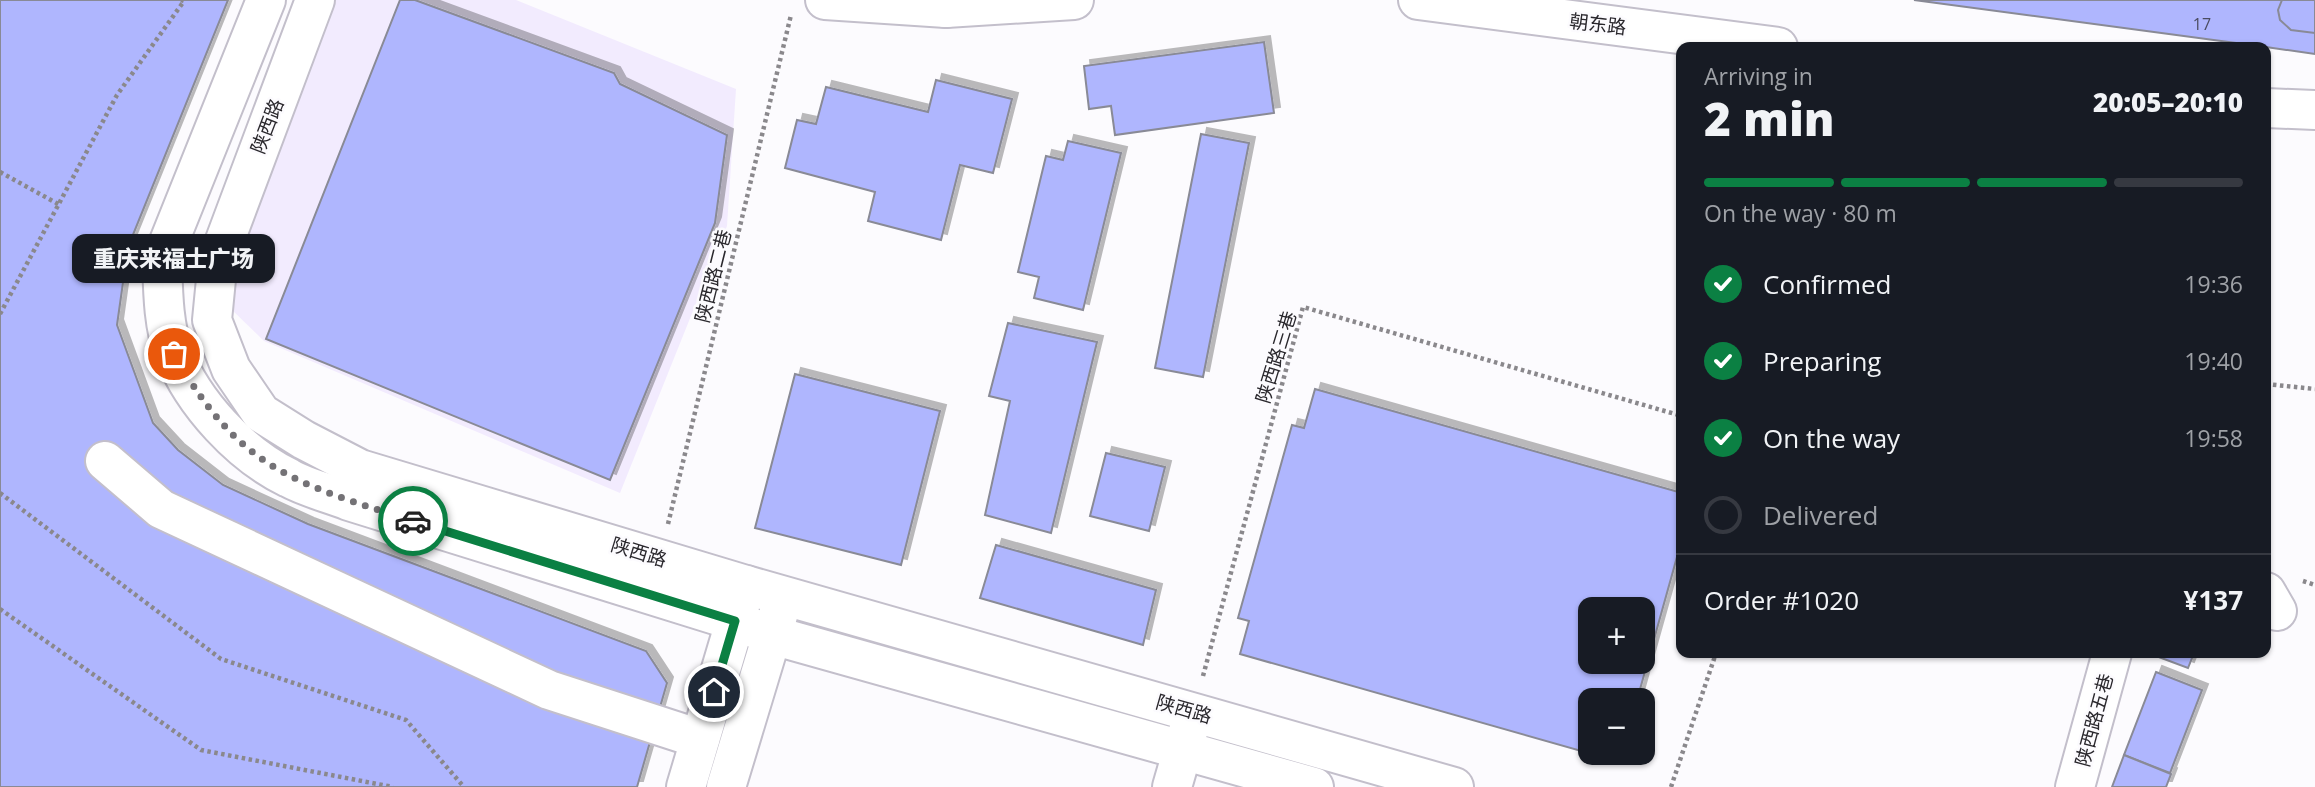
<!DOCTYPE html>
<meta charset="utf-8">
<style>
body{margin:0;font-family:"Open Sans","Noto Sans SC",sans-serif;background:#242831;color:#f1f3f6;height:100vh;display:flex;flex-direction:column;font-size:26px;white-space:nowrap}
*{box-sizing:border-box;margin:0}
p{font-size:23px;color:#9ea1a6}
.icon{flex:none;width:38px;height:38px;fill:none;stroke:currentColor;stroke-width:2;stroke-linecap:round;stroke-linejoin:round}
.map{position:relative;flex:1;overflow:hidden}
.details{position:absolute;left:1676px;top:42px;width:595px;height:616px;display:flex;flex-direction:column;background:#171b24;border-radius:14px;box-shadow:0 2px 5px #0004}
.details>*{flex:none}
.buttons{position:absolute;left:1578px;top:597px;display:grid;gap:14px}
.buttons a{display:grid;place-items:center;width:77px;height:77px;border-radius:14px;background:#171b24;box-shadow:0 2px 5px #0004;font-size:35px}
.pin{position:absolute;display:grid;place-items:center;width:60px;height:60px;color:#fff;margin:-30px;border:4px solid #fff;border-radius:50%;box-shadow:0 2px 7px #0007}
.courier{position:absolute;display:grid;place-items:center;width:70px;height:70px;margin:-35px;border:5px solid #0b8043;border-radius:50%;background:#fff;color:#222;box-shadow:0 2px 9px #0007}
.bubble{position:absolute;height:49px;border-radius:14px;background:#171b24;box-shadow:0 2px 5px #0004;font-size:23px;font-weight:800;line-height:49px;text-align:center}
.head em{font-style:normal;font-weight:800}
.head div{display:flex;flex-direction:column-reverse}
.head{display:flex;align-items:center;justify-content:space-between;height:119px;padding:0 28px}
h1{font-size:46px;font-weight:800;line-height:52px}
.bar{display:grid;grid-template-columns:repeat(4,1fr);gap:10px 7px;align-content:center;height:84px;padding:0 28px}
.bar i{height:9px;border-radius:5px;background:#363941}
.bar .on{background:#0b8043}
.bar p{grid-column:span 4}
.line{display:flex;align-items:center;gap:18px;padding:0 28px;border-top:2px solid #363941}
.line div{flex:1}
ol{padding:0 28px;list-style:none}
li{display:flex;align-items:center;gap:21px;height:77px}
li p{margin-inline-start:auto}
li .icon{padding:7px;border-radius:50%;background:#0b8043;color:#fff;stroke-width:4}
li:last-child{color:#9ea1a6}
li i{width:38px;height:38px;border:4px solid #363941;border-radius:50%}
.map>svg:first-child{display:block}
.built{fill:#f2ebfe}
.building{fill:#afb6fe;stroke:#898a96;stroke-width:2;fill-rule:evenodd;filter:url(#shadow)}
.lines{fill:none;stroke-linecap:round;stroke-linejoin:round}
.minor-casing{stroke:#c3bfcb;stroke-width:42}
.major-casing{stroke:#c3bfcb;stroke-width:42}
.path{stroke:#8a888c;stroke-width:4.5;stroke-dasharray:3.5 3.5;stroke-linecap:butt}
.minor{stroke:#fff;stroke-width:38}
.major{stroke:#fff;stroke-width:38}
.done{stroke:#747276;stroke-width:7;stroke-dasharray:0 12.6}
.route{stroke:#0b8043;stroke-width:9}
.labels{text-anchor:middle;stroke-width:5;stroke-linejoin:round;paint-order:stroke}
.number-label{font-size:16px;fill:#4b4c61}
.street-label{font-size:19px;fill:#2a282d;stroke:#fcfbfe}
</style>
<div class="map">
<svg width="2315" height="787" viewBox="0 0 2315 787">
<defs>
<filter id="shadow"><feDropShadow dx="6" dy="-6" stdDeviation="0" flood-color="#0004"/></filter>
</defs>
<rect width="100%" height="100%" fill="#fcfbfe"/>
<polygon class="built" points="334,0 516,0 736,89 727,226 620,493 264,341 229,307 227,267"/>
<g class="building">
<polygon points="0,0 228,0 128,247 117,325 153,423 178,450 223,485 308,524 646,651 667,683 637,787 0,787"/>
<polygon points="400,0 415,0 614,73 620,84 727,135 715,223 610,480 266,339"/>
<polygon points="1914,0 2315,0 2315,54 2266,47"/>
<polygon points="2282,0 2315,0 2315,33 2291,30 2280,20 2278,10"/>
<polygon points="1264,42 1274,113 1115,135 1111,106 1089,109 1084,66"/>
<polygon points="936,80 1012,99 993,173 960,165 941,240 868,221 875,192 785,168 797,120 816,124 826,87 928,112"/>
<polygon points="1201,134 1249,143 1203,377 1155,368"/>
<polygon points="1068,141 1121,153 1083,310 1034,298 1039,277 1018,272 1046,156 1063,160"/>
<polygon points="1008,323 1097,342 1051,533 985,515 1010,401 989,396"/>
<polygon points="795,374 940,411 901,565 755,528"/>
<path d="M1315 389 1682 493V539L1637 700H1591V752H1622L1620 762 1240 654 1249 621 1238 618 1292 425 1304 428ZM1591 609H1643V662H1591Z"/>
<polygon points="1106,453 1165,467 1149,531 1090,516"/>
<polygon points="996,545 1156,590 1143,645 980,598"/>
<polygon points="2148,653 2194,653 2188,668"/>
<polygon points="2156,672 2202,690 2170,773 2124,755"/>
<polygon points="2124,755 2171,774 2166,787 2112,787"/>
</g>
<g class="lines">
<g class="minor-casing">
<g id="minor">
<path d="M266 0 162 259C163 290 163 325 174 354 193 403 241 455 289 478 307 488 329 493 349 501L735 621"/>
<polyline points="315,0 218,259 212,320 231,369 261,413 304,440 360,469 746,585"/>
<polyline points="825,0 946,8 950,0"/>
<polyline points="942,0 946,8 1074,0"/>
<polyline points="1418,0 1778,47"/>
<polyline points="2266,108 2315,110"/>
<polyline points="105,461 161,509 549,690 700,739"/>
<polyline points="2266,592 2277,611"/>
<polyline points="1172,787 1192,718"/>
<polyline points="2075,787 2112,653"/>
</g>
</g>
<g class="major-casing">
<g id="major">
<polyline points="735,621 772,635 1314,787"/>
<polyline points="686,787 746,585 1454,787"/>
<polyline points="726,787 779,612"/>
</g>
</g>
<g class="path">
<polyline points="0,172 60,205"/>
<polyline points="0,314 117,95 184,1 181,0"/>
<polyline points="2266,384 2315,389"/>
<polyline points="0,493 221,659 406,720 464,787"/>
<polyline points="668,524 791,15"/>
<polyline points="2303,581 2315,585"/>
<polyline points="0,609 201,750 393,787"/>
<polyline points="1203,676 1303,307 1682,416"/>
<polyline points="1671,787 1716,653"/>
</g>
<use href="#minor" class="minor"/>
<use href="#major" class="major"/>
</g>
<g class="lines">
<path class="done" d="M174 354C239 469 294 483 413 521"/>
<polyline class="route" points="413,521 735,621 714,692"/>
</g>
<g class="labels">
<g class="number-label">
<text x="2202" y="30">17</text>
</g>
<g class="street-label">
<text transform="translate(1598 24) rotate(7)" y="7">朝东路</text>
<text transform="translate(267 126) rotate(-69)" y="7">陕西路</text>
<text transform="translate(713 276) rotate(-76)" y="7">陕西路二巷</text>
<text transform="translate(1276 357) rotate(-73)" y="7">陕西路三巷</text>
<text transform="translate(639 552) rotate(17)" y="7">陕西路</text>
<text transform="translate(1184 709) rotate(16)" y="7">陕西路</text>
<text transform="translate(2094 720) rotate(-75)" y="7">陕西路五巷</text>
</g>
</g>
</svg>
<div class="buttons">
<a>+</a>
<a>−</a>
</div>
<div class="pin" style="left:174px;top:354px;background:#ea580c"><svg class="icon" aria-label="bag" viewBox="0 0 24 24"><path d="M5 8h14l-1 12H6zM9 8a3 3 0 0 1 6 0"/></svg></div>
<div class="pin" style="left:714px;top:692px;background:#1f2937"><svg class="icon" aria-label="home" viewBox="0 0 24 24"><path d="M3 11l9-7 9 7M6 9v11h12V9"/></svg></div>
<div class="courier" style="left:413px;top:521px"><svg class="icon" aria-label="car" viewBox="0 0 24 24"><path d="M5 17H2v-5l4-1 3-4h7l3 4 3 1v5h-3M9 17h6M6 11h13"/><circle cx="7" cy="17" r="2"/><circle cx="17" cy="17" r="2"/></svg></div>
<div class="bubble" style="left:72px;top:234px;width:203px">重庆来福士广场</div>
<section class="details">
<div class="head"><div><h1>2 min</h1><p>Arriving in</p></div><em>20:05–20:10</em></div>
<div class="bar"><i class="on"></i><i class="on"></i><i class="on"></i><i></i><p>On the way · 80 m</p></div>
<ol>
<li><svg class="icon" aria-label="check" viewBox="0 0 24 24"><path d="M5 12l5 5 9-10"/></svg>Confirmed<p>19:36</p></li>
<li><svg class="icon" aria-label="check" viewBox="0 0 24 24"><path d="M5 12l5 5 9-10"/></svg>Preparing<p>19:40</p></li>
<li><svg class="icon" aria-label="check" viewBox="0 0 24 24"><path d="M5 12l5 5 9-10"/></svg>On the way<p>19:58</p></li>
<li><i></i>Delivered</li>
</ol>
<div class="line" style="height:91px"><div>Order #1020</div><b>¥137</b></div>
</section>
</div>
